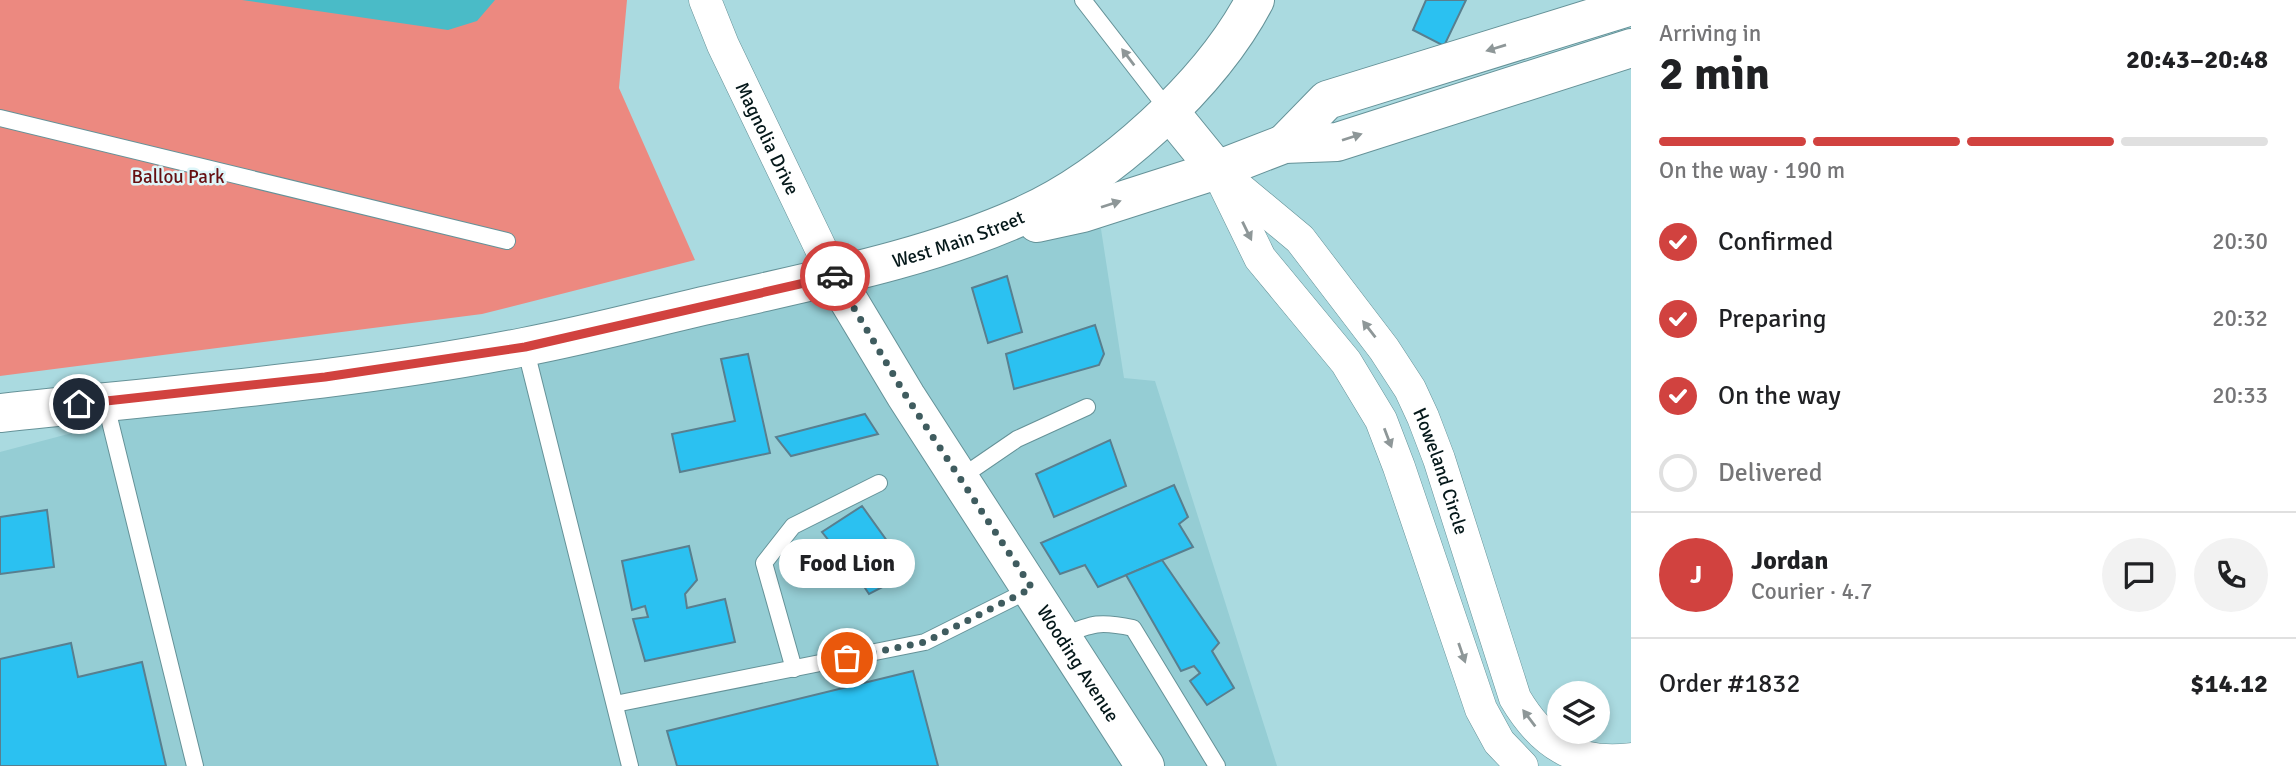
<!DOCTYPE html>
<meta charset="utf-8">
<style>
body{margin:0;font-family:Signika,sans-serif;background:#f2f2f2;color:#202124;height:100vh;display:flex;flex-direction:column;font-size:26px;white-space:nowrap}
*{box-sizing:border-box;margin:0}
p{font-size:23px;color:#757577}
.icon{flex:none;width:38px;height:38px;fill:none;stroke:currentColor;stroke-width:2;stroke-linecap:round;stroke-linejoin:round}
.map{position:relative;flex:1;overflow:hidden}
.details{display:flex;flex-direction:column;background:#fff;width:665px}
.details>*{flex:none}
.buttons{position:absolute;left:1547px;top:681px;display:grid;gap:14px}
.buttons a{display:grid;place-items:center;width:63px;height:63px;border-radius:50%;background:#fff;box-shadow:0 4px 10px #0003;font-size:35px}
.pin{position:absolute;display:grid;place-items:center;width:60px;height:60px;color:#fff;margin:-30px;border:4px solid #fff;border-radius:50%;box-shadow:0 2px 7px #0007}
.courier{position:absolute;display:grid;place-items:center;width:70px;height:70px;margin:-35px;border:5px solid #d1423f;border-radius:50%;background:#fff;color:#222;box-shadow:0 2px 9px #0007}
.bubble{position:absolute;height:49px;border-radius:24px;background:#fff;box-shadow:0 4px 10px #0003;font-size:23px;font-weight:700;line-height:49px;text-align:center}
.summary em{font-style:normal;font-weight:700}
.summary div{display:flex;flex-direction:column-reverse}
.summary{display:flex;align-items:center;justify-content:space-between;height:119px;padding:0 28px}
h1{font-size:46px;font-weight:700;line-height:52px}
.bar{display:grid;grid-template-columns:repeat(4,1fr);gap:10px 7px;align-content:center;height:84px;padding:0 28px}
.bar i{height:9px;border-radius:5px;background:#e0e0e0}
.bar .selected{background:#d1423f}
.bar p{grid-column:span 4}
.line{display:flex;align-items:center;gap:18px;padding:0 28px;border-top:2px solid #e0e0e0}
.line div{flex:1}
.round{display:grid;place-items:center;flex:none;width:74px;height:74px;border-radius:37px;background:#f2f2f2}
ol{padding:0 28px;list-style:none}
li{display:flex;align-items:center;gap:21px;height:77px}
li p{margin-inline-start:auto}
li .icon{padding:7px;border-radius:50%;background:#d1423f;color:#fff;stroke-width:4}
li:last-child{color:#757577}
li i{width:38px;height:38px;border:4px solid #e0e0e0;border-radius:50%}
main{display:flex;flex:1;min-height:0}
.map>svg:first-child{display:block}
.built{fill:#95cdd4}
.green{fill:#ec8980}
.water{fill:#4abbc7}
.building{fill:#2bc1f1;stroke:#587f8f;stroke-width:2}
.lines{fill:none;stroke-linecap:round;stroke-linejoin:round}
.service-casing{stroke:#659298;stroke-width:18}
.minor-casing{stroke:#659298;stroke-width:33}
.tertiary-casing{stroke:#659298;stroke-width:40}
.secondary-casing{stroke:#659298;stroke-width:40}
.service{stroke:#fff;stroke-width:16}
.minor{stroke:#fff;stroke-width:32}
.tertiary{stroke:#fff;stroke-width:38}
.secondary{stroke:#fff;stroke-width:38}
.oneway{fill:#8e9798}
.done{stroke:#3f5c5f;stroke-width:7;stroke-dasharray:0 12.6}
.route{stroke:#d1423f;stroke-width:9}
.labels{text-anchor:middle;stroke-width:5;stroke-linejoin:round;paint-order:stroke}
.street-label{font-size:19px;fill:#05181a;stroke:#def6f9}
.park-label{font-size:19px;fill:#660f11;stroke:#def6f9}
</style>
<main>
<div class="map">
<svg width="1631" height="766" viewBox="0 0 1631 766">
<rect width="100%" height="100%" fill="#aadae0"/>
<polygon class="built" points="1083,213 1101,229 1124,378 1155,381 1277,766 0,766 0,452 254,385"/>
<polygon class="green" points="0,0 627,0 619,88 695,260 482,314 0,376"/>
<polygon class="water" points="242,0 495,0 477,21 448,30"/>
<g class="building">
<polygon points="1426,0 1466,0 1444,46 1413,30"/>
<polygon points="1007,276 1022,332 988,343 972,288"/>
<polygon points="1095,325 1104,354 1099,365 1014,389 1006,354"/>
<polygon points="748,354 770,453 680,472 672,434 735,421 721,359"/>
<polygon points="865,414 878,434 791,456 776,437"/>
<polygon points="1110,440 1126,486 1054,517 1036,474"/>
<polygon points="1174,485 1188,517 1179,524 1193,547 1098,587 1085,565 1060,574 1041,543"/>
<polygon points="862,506 910,573 869,594 851,567 842,574 837,567 845,561 822,532"/>
<polygon points="47,510 54,567 0,574 0,517"/>
<polygon points="689,546 697,580 685,594 687,608 725,599 735,642 645,661 633,619 648,617 645,606 632,610 622,561"/>
<polygon points="1162,560 1219,643 1212,651 1234,688 1207,705 1190,681 1200,673 1194,666 1181,671 1126,575"/>
<polygon points="71,643 78,677 142,662 166,766 0,766 0,659"/>
<polygon points="913,671 938,766 677,766 667,731"/>
</g>
<g class="lines">
<g class="service-casing">
<g id="service">
<polyline points="1083,0 1169,111"/>
<polyline points="0,118 507,241"/>
<polyline points="525,347 630,766"/>
<polyline points="105,401 195,766"/>
<polyline points="960,478 1017,439 1087,407"/>
<path d="M1062 636C1093 623 1100 621 1133 628L1217 766"/>
<polyline points="794,669 764,563 793,526 879,483"/>
<polyline points="615,704 925,642 1031,589"/>
</g>
</g>
<g class="minor-casing">
<g id="minor">
<path id="s1" d="M705 0 723 45 834 276"/>
<path id="s2" d="M1217 170 1300 239 1384 349 1410 389 1423 417 1439 459 1515 698C1542 744 1576 766 1631 759"/>
<polyline points="1222,180 1260,258 1346,362 1381,420 1399,467 1481,709 1499,742 1522,766"/>
</g>
</g>
<g class="tertiary-casing">
<g id="tertiary">
<polyline points="1169,111 1217,170 1284,144 1337,142 1631,48"/>
<polyline points="1284,144 1327,100 1631,6"/>
<path id="s3" d="M834 276 906 396 1145 766"/>
</g>
</g>
<g class="secondary-casing">
<g id="secondary">
<polyline points="1037,223 1083,213 1217,170"/>
<path id="s4" d="M0 413C175 394 352 381 524 347 592 334 658 316 725 301 825 278 928 258 1022 216 1108 178 1211 84 1255 0"/>
</g>
</g>
<use href="#service" class="service"/>
<use href="#minor" class="minor"/>
<use href="#tertiary" class="tertiary"/>
<use href="#secondary" class="secondary"/>
</g>
<defs><path id="oneway-solid" d="M-6-.8H1V-3.2L6.5 0L1 3.2V.8H-6Z" transform="scale(1.75)"/></defs>
<g class="oneway">
<use href="#oneway-solid" transform="translate(1496 48) rotate(163)"/>
<use href="#oneway-solid" transform="translate(1128 57) rotate(-127)"/>
<use href="#oneway-solid" transform="translate(1352 137) rotate(-18)"/>
<use href="#oneway-solid" transform="translate(1111 204) rotate(-18)"/>
<use href="#oneway-solid" transform="translate(1247 231) rotate(64)"/>
<use href="#oneway-solid" transform="translate(1369 329) rotate(-128)"/>
<use href="#oneway-solid" transform="translate(1388 438) rotate(69)"/>
<use href="#oneway-solid" transform="translate(1462 653) rotate(71)"/>
<use href="#oneway-solid" transform="translate(1529 718) rotate(-127)"/>
</g>
<g class="lines">
<polyline class="done" points="835,276 906,396 1032,588 925,642 847,658"/>
<polyline class="route" points="79,404 325,377 525,347 835,276"/>
</g>
<g class="labels">
<g class="street-label">
<text dy="7" stroke="none"><textPath href="#s1" startOffset="152">Magnolia Drive</textPath></text>
<text dy="7" stroke="none"><textPath href="#s4" startOffset="976">West Main Street</textPath></text>
<text dy="7" stroke="none"><textPath href="#s2" startOffset="382">Howeland Circle</textPath></text>
<text dy="7" stroke="none"><textPath href="#s3" startOffset="458">Wooding Avenue</textPath></text>
</g>
<g class="park-label">
<text x="178" y="183">Ballou Park</text>
</g>
</g>
</svg>
<div class="buttons">
<a><svg class="icon" aria-label="layers" viewBox="0 0 24 24"><path d="M12 4l9 5-9 5-9-5zM3 14l9 5 9-5"/></svg></a>
</div>
<div class="pin" style="left:847px;top:658px;background:#ea580c"><svg class="icon" aria-label="bag" viewBox="0 0 24 24"><path d="M5 8h14l-1 12H6zM9 8a3 3 0 0 1 6 0"/></svg></div>
<div class="pin" style="left:79px;top:404px;background:#1f2937"><svg class="icon" aria-label="home" viewBox="0 0 24 24"><path d="M3 11l9-7 9 7M6 9v11h12V9"/></svg></div>
<div class="courier" style="left:835px;top:276px"><svg class="icon" aria-label="car" viewBox="0 0 24 24"><path d="M5 17H2v-5l4-1 3-4h7l3 4 3 1v5h-3M9 17h6M6 11h13"/><circle cx="7" cy="17" r="2"/><circle cx="17" cy="17" r="2"/></svg></div>
<div class="bubble" style="left:779px;top:539px;width:136px">Food Lion</div>
</div>
<section class="details">
<div class="summary"><div><h1>2 min</h1><p>Arriving in</p></div><em>20:43–20:48</em></div>
<div class="bar"><i class="selected"></i><i class="selected"></i><i class="selected"></i><i></i><p>On the way · 190 m</p></div>
<ol>
<li><svg class="icon" aria-label="check" viewBox="0 0 24 24"><path d="M5 12l5 5 9-10"/></svg>Confirmed<p>20:30</p></li>
<li><svg class="icon" aria-label="check" viewBox="0 0 24 24"><path d="M5 12l5 5 9-10"/></svg>Preparing<p>20:32</p></li>
<li><svg class="icon" aria-label="check" viewBox="0 0 24 24"><path d="M5 12l5 5 9-10"/></svg>On the way<p>20:33</p></li>
<li><i></i>Delivered</li>
</ol>
<div class="line" style="height:126px"><b class="round" style="background:#d1423f;color:#fff">J</b><div><b>Jordan</b><p>Courier · 4.7</p></div><a class="round"><svg class="icon" aria-label="chat" viewBox="0 0 24 24"><path d="M4 5h16v11H9l-5 4z"/></svg></a><a class="round"><svg class="icon" aria-label="phone" viewBox="0 0 24 24"><path d="M5 4h4l2 5-3 2q2 4 5 5l2-3 5 2v4C11 20 4 13 5 4z"/></svg></a></div>
<div class="line" style="height:91px"><div>Order #1832</div><b>$14.12</b></div>
</section>
</main>
